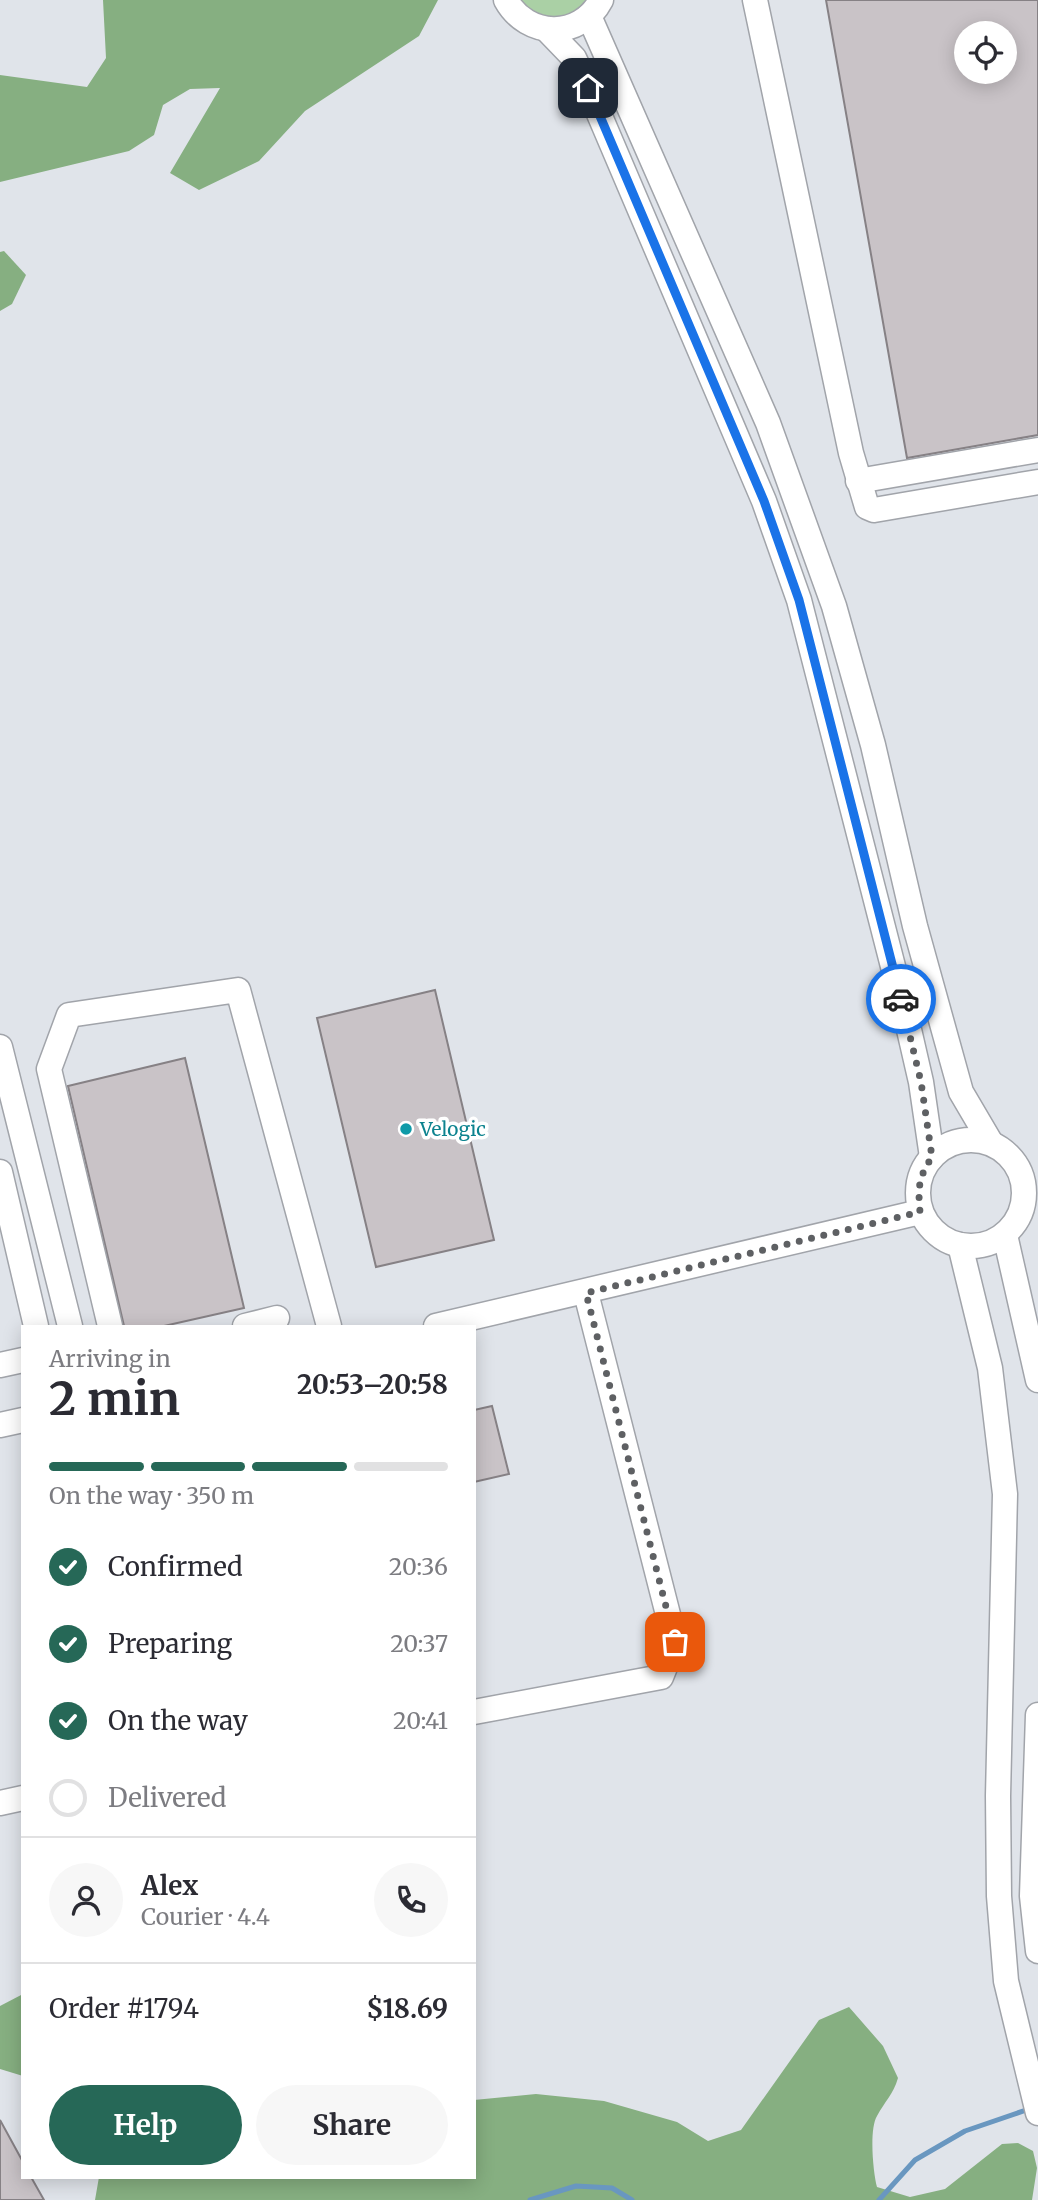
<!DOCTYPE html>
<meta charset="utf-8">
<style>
body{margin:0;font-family:Merriweather,serif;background:#f7f7f7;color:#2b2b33;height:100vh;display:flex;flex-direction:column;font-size:26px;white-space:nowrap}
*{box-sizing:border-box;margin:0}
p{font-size:23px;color:#7c7c81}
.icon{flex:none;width:38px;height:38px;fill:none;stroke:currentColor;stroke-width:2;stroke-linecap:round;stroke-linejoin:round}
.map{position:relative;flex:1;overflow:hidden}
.details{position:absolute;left:21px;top:1325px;width:455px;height:854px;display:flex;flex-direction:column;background:#fff;border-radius:0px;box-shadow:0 4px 18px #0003}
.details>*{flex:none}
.tools{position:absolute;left:954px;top:21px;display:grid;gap:14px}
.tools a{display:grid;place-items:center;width:63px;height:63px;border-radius:50%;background:#fff;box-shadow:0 4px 18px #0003;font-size:35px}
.pin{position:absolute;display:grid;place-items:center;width:60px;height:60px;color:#fff;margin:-30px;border-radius:14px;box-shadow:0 4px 10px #0006}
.courier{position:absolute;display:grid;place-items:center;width:70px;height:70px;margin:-35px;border:5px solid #1a73e8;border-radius:50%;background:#fff;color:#222;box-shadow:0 2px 9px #0007}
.summary em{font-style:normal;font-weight:700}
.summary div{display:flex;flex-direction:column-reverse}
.summary{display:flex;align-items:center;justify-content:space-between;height:119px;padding:0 28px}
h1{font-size:46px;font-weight:700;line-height:52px}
.bar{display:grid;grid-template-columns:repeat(4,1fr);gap:10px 7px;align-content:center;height:84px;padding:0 28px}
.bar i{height:9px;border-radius:5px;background:#e1e1e2}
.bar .selected{background:#266857}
.bar p{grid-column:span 4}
.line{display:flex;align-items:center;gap:18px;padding:0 28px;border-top:2px solid #e1e1e2}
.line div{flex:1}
.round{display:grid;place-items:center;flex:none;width:74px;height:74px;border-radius:37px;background:#f7f7f7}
ol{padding:0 28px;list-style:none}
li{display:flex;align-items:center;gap:21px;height:77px}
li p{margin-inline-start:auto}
li .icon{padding:7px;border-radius:50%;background:#266857;color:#fff;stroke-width:4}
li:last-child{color:#7c7c81}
li i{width:38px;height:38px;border:4px solid #e1e1e2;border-radius:50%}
.cta{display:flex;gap:14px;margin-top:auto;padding:14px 28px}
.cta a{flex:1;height:80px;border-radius:42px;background:#266857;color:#fff;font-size:28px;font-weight:700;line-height:80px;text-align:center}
.cta a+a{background:#f7f7f7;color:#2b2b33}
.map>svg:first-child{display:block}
.green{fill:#aad0a5}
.forest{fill:#86af81}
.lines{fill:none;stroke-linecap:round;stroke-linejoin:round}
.stream{stroke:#6997c0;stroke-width:5}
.building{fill:#c9c3c7;stroke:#868185;stroke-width:2;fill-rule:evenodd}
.minor-casing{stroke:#a1a4aa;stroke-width:27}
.minor{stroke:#fff;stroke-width:24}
.done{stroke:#5e6063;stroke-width:7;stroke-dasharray:0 12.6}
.route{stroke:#1a73e8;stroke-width:9}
.culture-dot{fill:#0f9aa8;stroke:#fff;stroke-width:2.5}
.labels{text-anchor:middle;stroke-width:7;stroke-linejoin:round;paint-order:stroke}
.culture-label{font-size:19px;fill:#0d838f;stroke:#fff;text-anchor:start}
</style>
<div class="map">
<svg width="1038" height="2200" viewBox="0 0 1038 2200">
<rect width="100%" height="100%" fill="#e0e4ea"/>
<path class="green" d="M519 0H588C576 15 555 23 536 15 530 13 524 4 519 0Z"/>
<g class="forest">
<polygon points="103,0 438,0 419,36 305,111 259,161 199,190 170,173 220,88 190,89 163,105 154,135 129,151 0,182 0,75 87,87 106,58"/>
<polygon points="4,251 26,275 12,304 0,311 0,252"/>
<polygon points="23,1994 23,2076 0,2069 0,2006"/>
<path d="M849 2007 883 2046 898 2078C893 2095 885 2101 877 2116 869 2129 873 2172 877 2187L910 2197 945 2189 1002 2144 1018 2143 1033 2151 1037 2168 1032 2200H95L99 2177H474V2100L536 2094 604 2101 677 2122 708 2141 741 2130 819 2020Z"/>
</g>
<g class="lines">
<g class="stream">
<polyline points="530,2200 576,2186 612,2188 632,2200"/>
<polyline points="879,2200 915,2160 965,2131 1032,2108"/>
</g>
</g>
<g class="building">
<path d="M826 0H1038V435L907 458ZM966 33H1004V72H966Z"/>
<polygon points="435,990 494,1240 376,1267 317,1018"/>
<polygon points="185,1058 244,1308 164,1326 124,1326 68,1086"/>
<polygon points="492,1406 509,1474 474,1482 474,1410"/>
<polygon points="0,2120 23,2162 23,2177 31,2177 44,2200 0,2200"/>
</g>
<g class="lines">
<g class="minor-casing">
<g id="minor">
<path d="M506 0C527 38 580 40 601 0"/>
<polyline points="755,0 851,453 867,507 874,510 1038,482"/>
<polyline points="589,16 768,423 834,606 873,745 915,926 961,1092 991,1143"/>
<polyline points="547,30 574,58 588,88 764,501 799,600 907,1021 921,1082 932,1157"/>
<polyline points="858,481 1038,450"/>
<polyline points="0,1047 70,1326"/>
<circle cx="971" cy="1193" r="53"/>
<polyline points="0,1172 36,1326"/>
<polyline points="1005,1235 1038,1380"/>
<polyline points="960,1245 990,1368 1005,1494 998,1796 999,1896 1006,1981 1038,2113"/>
<polyline points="110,1326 49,1069 69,1015 238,990 329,1326"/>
<polyline points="245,1326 277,1318"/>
<polyline points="436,1326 920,1212"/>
<polyline points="0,1365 23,1360"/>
<polyline points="0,1425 23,1420"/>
<polyline points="474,1712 661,1677 675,1642 586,1293"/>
<polyline points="1038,1715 1032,1896 1038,1951"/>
<polyline points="0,1803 23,1798"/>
</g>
</g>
<use href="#minor" class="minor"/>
</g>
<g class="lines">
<path class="done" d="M675 1642 586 1293 920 1212C918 1188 918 1178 932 1157L921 1082 901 999"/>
<polyline class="route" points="588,88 764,501 799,600 901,999"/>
</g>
<circle class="culture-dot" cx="406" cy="1129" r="7"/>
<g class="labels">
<g class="culture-label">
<text x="420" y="1136">Velogic</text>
</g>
</g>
</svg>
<div class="tools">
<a><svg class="icon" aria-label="locate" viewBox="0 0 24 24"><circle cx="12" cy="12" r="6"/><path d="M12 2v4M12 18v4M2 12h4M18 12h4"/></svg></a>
</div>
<div class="pin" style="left:675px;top:1642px;background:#ea580c"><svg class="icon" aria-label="bag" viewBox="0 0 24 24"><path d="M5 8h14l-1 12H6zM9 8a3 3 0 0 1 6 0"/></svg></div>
<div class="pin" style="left:588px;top:88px;background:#1f2937"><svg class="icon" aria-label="home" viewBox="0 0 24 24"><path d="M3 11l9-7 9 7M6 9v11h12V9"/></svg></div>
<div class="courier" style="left:901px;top:999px"><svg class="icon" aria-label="car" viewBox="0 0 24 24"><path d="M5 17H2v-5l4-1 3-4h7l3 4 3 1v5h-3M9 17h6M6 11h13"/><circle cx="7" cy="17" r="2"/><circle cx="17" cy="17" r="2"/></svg></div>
<section class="details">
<div class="summary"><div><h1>2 min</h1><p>Arriving in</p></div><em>20:53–20:58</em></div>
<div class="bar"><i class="selected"></i><i class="selected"></i><i class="selected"></i><i></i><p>On the way · 350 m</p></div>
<ol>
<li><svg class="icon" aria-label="check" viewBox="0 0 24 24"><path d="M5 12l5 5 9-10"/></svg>Confirmed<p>20:36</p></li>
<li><svg class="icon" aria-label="check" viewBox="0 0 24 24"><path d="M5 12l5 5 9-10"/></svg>Preparing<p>20:37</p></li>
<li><svg class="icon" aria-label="check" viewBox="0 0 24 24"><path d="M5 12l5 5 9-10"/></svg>On the way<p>20:41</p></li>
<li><i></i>Delivered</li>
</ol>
<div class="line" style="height:126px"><a class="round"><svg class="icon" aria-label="person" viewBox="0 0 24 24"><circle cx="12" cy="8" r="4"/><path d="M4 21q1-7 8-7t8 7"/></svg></a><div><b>Alex</b><p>Courier · 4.4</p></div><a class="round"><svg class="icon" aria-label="phone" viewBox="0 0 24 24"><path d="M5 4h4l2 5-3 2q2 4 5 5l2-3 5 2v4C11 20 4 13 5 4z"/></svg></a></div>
<div class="line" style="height:91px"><div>Order #1794</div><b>$18.69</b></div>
<div class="cta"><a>Help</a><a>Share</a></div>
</section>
</div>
